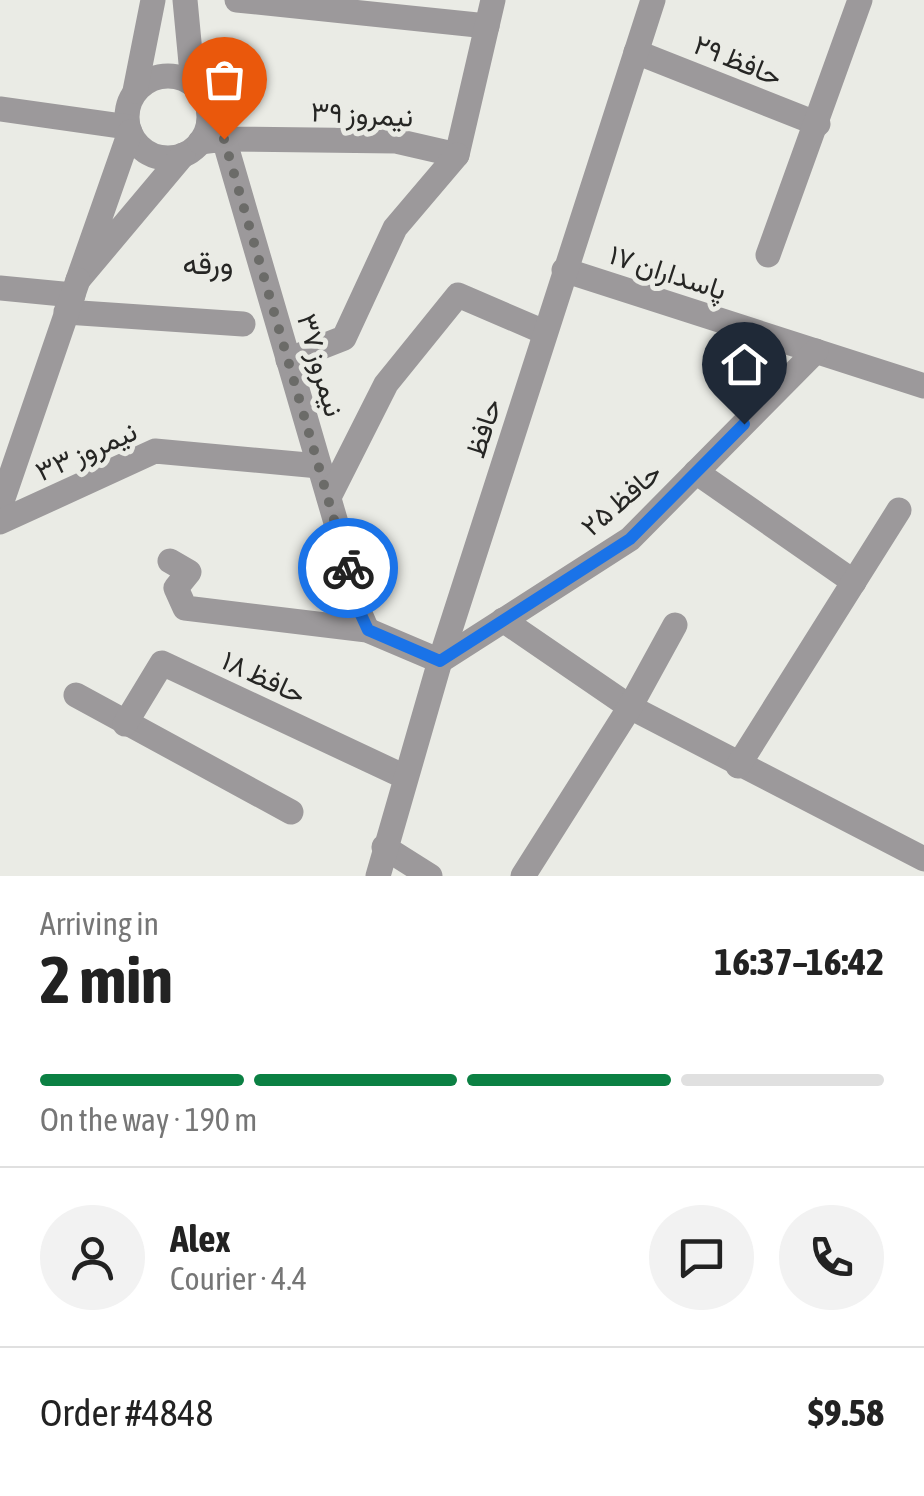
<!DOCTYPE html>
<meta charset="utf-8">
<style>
body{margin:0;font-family:"Asap Condensed",Vazirmatn,sans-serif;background:#f2f2f2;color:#222;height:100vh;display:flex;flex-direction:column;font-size:38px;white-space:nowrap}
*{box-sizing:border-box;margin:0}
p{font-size:32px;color:#767676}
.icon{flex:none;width:55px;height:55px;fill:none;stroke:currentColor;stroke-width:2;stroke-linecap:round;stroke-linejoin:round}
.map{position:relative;height:876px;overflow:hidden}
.side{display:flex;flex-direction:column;background:#fff;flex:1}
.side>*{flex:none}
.pin{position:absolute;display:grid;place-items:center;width:85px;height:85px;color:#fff;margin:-102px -42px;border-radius:50% 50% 50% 0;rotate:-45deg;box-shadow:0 0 10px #0007}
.pin .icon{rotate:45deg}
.courier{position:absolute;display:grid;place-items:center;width:100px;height:100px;margin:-50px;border:8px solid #1a73e8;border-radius:50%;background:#fff;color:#222;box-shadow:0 2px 12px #0007}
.headline em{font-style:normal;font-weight:700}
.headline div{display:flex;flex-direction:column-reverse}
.headline{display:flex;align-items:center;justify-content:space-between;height:170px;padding:0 40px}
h1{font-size:65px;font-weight:700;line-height:75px}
.bar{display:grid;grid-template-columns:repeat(4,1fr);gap:15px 10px;align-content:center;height:120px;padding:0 40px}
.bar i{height:12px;border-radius:8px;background:#e0e0e0}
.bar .on{background:#0b8043}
.bar p{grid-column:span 4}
.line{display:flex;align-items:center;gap:25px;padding:0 40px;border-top:2px solid #e0e0e0}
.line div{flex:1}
.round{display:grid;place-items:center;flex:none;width:105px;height:105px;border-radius:52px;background:#f2f2f2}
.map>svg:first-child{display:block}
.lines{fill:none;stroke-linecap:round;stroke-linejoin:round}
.minor{stroke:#9c999b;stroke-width:25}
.done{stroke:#6b6b68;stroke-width:10;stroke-dasharray:0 18}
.route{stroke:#1a73e8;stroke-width:12}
.labels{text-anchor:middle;stroke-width:10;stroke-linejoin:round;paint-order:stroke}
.street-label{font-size:28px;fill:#262624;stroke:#eaebe5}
.neighbourhood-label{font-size:30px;fill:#262624;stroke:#eaebe5}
</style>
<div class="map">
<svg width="924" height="876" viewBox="0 0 924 876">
<rect width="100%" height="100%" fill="#eaebe5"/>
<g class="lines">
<g class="minor">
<polyline points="185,0 193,84"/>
<polyline points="237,0 487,26"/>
<polyline points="636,52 818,124"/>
<circle cx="168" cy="117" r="41"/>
<polyline points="135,91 153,0"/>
<polyline points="0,109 128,127"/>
<polyline points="209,123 224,139 396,141 457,155 493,0"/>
<polyline points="130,132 78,280 183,155"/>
<polyline points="200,142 224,139 346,557 352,595 367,630"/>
<polyline points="768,255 860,0"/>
<polyline points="564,270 924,386"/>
<polyline points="0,288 73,295"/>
<polyline points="66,312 243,324"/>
<polyline points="288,360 344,338 395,228 457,155"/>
<polyline points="696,472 854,582"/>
<polyline points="329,497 386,384 458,295 544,332"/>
<polyline points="0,507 78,280"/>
<polyline points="0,522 155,451 319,466"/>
<polyline points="170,561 189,572 176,588 185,608 367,630 440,661 630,539 816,351"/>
<polyline points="503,620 630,707 924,859"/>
<polyline points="76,695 291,812"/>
<polyline points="125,724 162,663 405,777"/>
<polyline points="738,766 899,510"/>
<polyline points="384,847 430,876"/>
<polyline points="378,876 440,661 653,0"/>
<polyline points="523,876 630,707 675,625"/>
</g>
</g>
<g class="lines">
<polyline class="done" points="224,139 348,568"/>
<polyline class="route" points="348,568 352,595 368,630 440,661 630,539 744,424"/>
</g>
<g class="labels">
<g class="street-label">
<text transform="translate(738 60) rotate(22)" y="10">حافظ ۲۹</text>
<text transform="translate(362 114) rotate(3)" y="10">نیمروز ۳۹</text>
<text transform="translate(668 272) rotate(18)" y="10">پاسداران ۱۷</text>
<text transform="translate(321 365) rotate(74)" y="10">نیمروز ۳۷</text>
<text transform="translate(483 428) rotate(-72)" y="10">حافظ</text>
<text transform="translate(86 451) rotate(-24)" y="10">نیمروز ۳۳</text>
<text transform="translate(621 499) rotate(-41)" y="10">حافظ ۲۵</text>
<text transform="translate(264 677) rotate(25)" y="10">حافظ ۱۸</text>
</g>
<g class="neighbourhood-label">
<text x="208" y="274">ورقه</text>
</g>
</g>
</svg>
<div class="pin" style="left:224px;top:139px;background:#ea580c"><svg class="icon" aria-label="bag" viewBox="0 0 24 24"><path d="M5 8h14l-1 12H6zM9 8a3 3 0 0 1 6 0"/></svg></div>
<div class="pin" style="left:744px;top:424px;background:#1f2937"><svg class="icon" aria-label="home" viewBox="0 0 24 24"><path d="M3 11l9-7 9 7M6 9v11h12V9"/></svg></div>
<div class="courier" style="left:348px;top:568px"><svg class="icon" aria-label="bike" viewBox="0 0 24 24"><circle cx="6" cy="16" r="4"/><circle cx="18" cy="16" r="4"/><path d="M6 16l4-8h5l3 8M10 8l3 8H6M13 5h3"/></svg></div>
</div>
<section class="side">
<div class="headline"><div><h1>2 min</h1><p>Arriving in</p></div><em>16:37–16:42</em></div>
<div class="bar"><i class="on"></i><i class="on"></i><i class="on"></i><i></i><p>On the way · 190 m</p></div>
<div class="line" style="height:180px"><a class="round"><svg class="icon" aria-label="person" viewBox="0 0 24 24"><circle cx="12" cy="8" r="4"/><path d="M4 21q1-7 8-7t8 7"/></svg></a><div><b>Alex</b><p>Courier · 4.4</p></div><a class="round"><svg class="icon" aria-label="chat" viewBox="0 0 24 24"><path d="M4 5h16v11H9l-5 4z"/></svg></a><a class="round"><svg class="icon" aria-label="phone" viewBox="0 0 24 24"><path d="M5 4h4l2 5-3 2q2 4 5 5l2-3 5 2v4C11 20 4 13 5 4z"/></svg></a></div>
<div class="line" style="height:130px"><div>Order #4848</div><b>$9.58</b></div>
</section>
